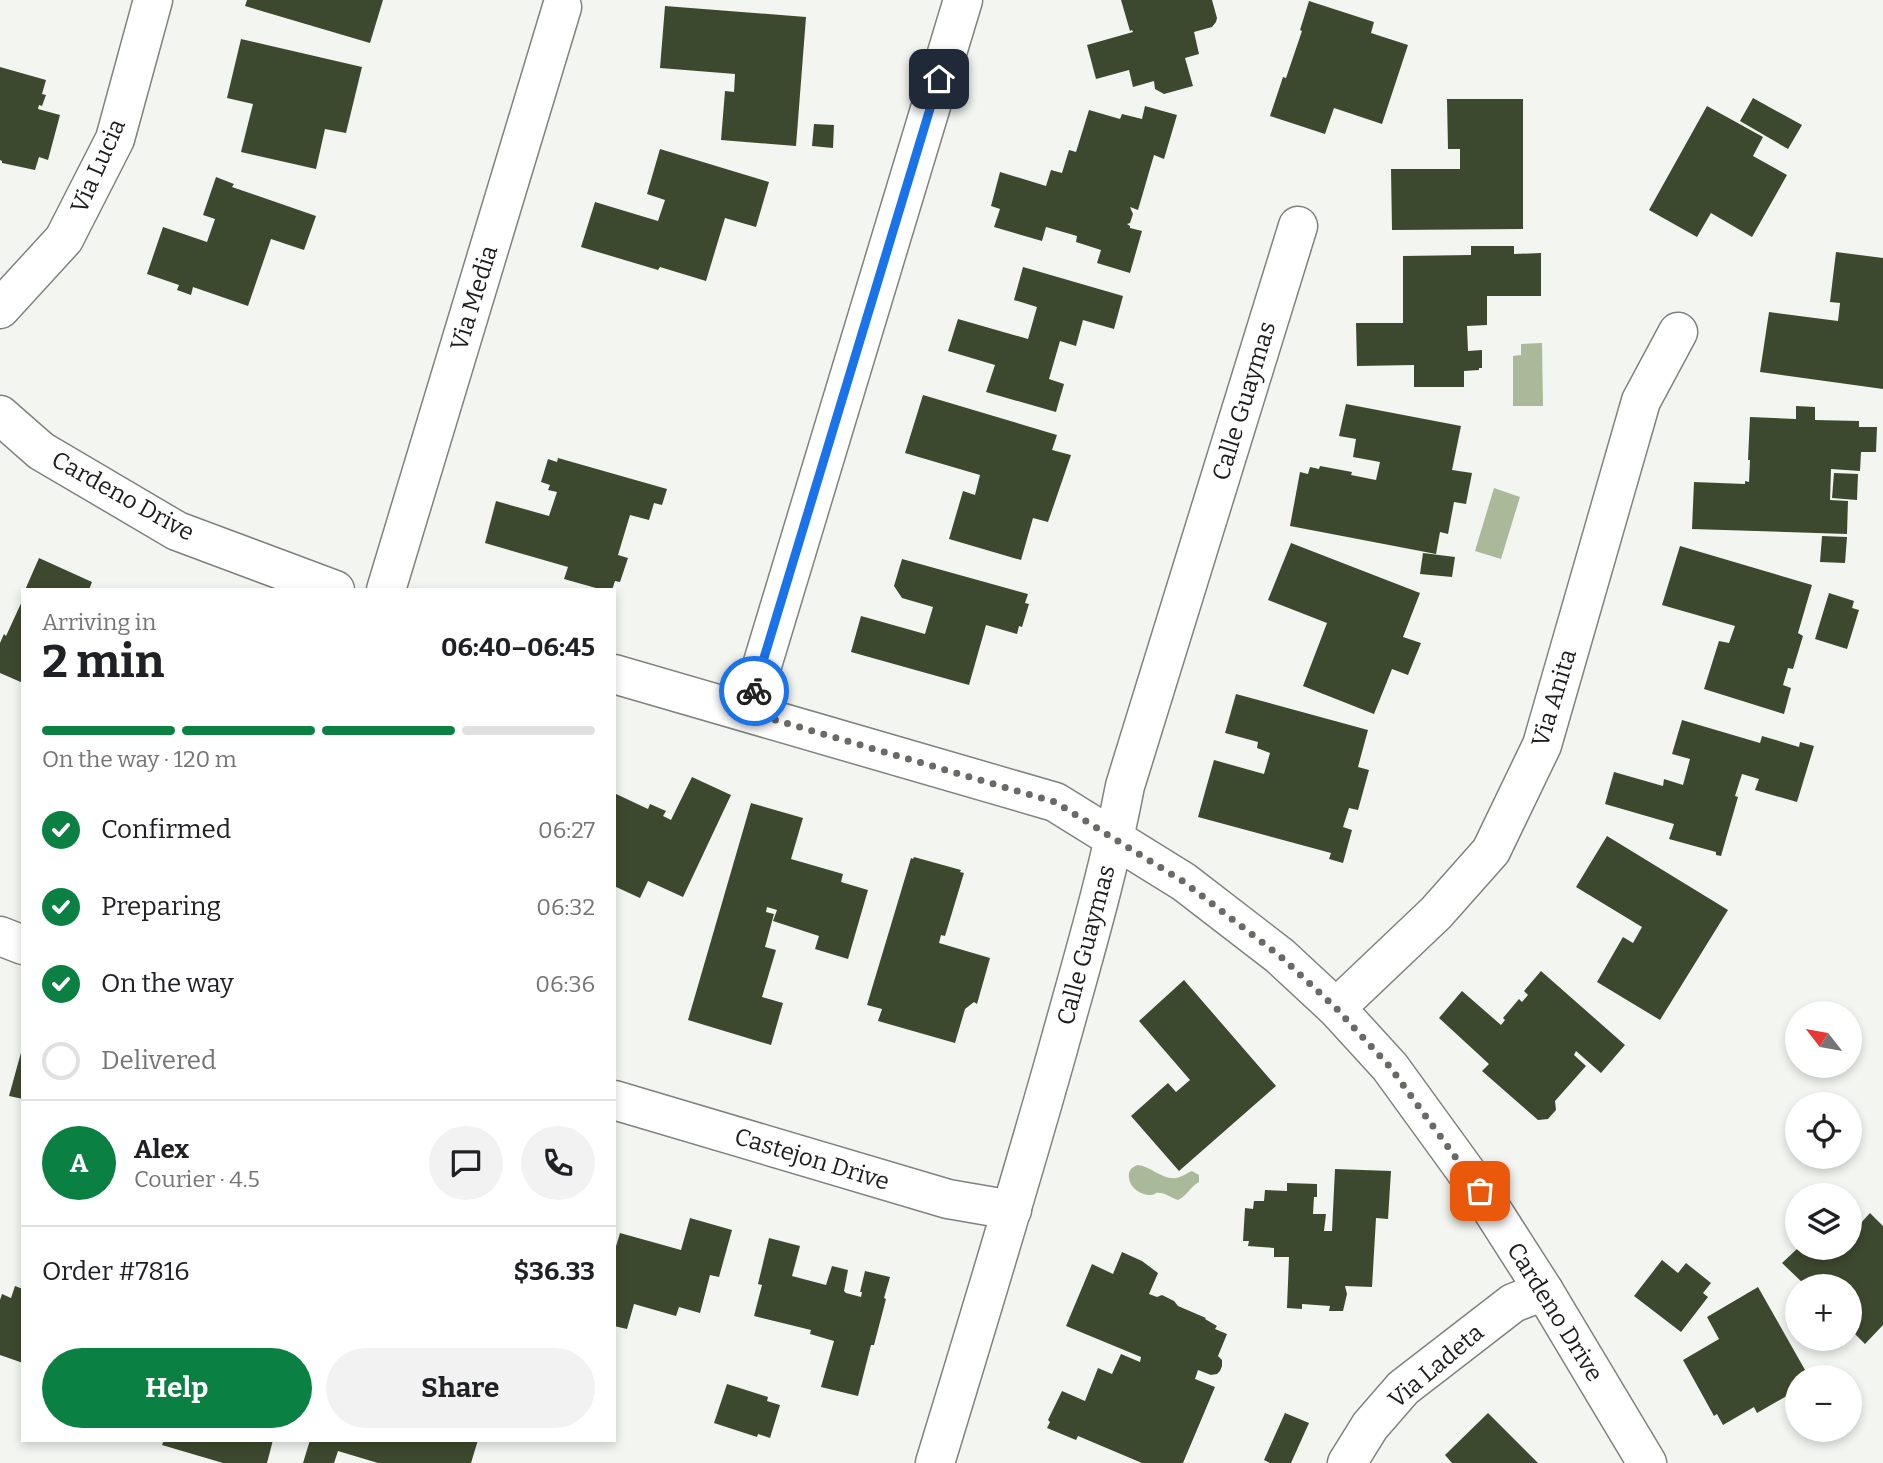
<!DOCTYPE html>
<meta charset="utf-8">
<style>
body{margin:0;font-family:Bitter,serif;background:#f2f2f2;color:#202124;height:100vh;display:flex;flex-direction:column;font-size:26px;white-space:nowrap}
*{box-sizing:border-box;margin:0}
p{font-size:23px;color:#757577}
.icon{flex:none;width:38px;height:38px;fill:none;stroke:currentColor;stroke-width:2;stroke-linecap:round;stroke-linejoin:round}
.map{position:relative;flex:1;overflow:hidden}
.side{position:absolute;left:21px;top:588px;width:595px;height:854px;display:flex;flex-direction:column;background:#fff;border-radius:0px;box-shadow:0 4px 10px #0003}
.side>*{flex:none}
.needle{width:46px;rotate:301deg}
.tools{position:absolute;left:1785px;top:1001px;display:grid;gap:14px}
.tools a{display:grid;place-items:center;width:77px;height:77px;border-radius:50%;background:#fff;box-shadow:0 4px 10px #0003;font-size:35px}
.pin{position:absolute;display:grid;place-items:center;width:60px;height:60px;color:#fff;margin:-30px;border-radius:14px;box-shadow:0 4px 10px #0006}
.courier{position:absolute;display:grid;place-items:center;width:70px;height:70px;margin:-35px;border:5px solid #1a73e8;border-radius:50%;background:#fff;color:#222;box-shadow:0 2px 9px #0007}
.head em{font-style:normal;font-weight:700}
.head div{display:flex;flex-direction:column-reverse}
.head{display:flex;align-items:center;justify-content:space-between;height:119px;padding:0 21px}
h1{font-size:46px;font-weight:700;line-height:52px}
.bar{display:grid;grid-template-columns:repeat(4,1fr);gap:10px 7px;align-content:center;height:84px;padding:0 21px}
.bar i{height:9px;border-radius:5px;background:#e0e0e0}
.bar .active{background:#0b8043}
.bar p{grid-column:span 4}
.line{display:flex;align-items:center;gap:18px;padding:0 21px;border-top:2px solid #e0e0e0}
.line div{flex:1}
.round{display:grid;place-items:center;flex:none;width:74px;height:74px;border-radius:37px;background:#f2f2f2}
ol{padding:0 21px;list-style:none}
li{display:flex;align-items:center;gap:21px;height:77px}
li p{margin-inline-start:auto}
li .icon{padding:7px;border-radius:50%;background:#0b8043;color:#fff;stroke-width:4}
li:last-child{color:#757577}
li i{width:38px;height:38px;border:4px solid #e0e0e0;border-radius:50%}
.primary-button{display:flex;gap:14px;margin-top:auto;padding:14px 21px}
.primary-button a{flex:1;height:80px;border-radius:42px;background:#0b8043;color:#fff;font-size:28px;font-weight:700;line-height:80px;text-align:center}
.primary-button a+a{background:#f2f2f2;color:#202124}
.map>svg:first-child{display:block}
.water{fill:#aab99a}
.building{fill:#3d492e}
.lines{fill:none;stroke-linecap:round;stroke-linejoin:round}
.street-casing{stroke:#80827d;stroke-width:41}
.secondary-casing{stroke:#80827d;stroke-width:41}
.street{stroke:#fff;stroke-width:38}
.secondary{stroke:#fff;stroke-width:38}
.done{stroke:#686a66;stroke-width:7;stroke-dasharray:0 12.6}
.route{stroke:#1a73e8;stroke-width:9}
.labels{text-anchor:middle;stroke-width:7;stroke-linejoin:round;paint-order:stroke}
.street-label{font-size:24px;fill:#1d1e1c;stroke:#fff}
</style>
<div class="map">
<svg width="1883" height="1463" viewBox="0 0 1883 1463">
<rect width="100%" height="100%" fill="#f3f6f0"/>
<g class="water">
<polygon points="1542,343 1543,406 1513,406 1513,356 1521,355 1521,344"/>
<polygon points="1494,488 1520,497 1501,559 1475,551"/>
<path d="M1137 1165C1151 1166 1162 1180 1176 1178 1182 1177 1187 1173 1192 1171L1199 1175V1182C1190 1187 1187 1196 1178 1200 1172 1198 1167 1194 1161 1193 1151 1192 1160 1194 1150 1195 1141 1195 1130 1188 1129 1178 1128 1171 1131 1168 1137 1165Z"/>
</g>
<g class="building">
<polygon points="247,0 383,0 370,43 245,6"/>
<polygon points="1121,0 1212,0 1217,18 1216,22 1212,27 1194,32 1199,54 1185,58 1193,86 1164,94 1155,89 1154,81 1133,87 1129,70 1096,79 1087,45 1133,32 1132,30 1130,31"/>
<polygon points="1309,1 1374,22 1371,33 1408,45 1382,124 1334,108 1325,134 1270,116 1283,77 1286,78 1302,31 1300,30"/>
<polygon points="665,6 806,17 796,146 721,140 725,91 734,92 735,74 660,68"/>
<polygon points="241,39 362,67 346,133 325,129 316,169 241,152 253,104 227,98"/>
<polygon points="0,67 46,80 42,94 46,95 42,106 39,105 38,109 60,115 48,160 39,157 35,170 2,163 2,161 0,160"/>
<polygon points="1753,98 1802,125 1788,149 1740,121"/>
<polygon points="1447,99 1523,99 1523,229 1392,230 1391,169 1460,169 1460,149 1448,149"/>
<polygon points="1145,106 1177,115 1164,159 1154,155 1138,210 1130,207 1133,214 1130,223 1127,224 1130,226 1130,228 1142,231 1130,273 1097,263 1101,250 1076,242 1077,236 1046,227 1042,241 994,227 1000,209 991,206 1000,172 1046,186 1051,170 1062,173 1069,150 1076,152 1089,110 1120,119 1122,114 1142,119"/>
<polygon points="1707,106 1763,137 1753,156 1787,175 1752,237 1711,213 1697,237 1649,210"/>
<polygon points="814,124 834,125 833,148 812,146"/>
<polygon points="660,149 769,182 756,227 725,218 706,281 660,267 658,270 581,247 595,202 658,221 665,200 647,194"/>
<polygon points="216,177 234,184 232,187 316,216 304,250 271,239 248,306 193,287 191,295 177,290 179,285 147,274 163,227 207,242 215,219 203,215"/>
<polygon points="1471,246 1514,246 1514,254 1541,253 1541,296 1487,296 1487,325 1467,326 1468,351 1482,350 1482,368 1479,368 1479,370 1464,371 1464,387 1414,387 1414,365 1357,366 1356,323 1403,323 1403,256 1471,255"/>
<polygon points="1836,252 1883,258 1883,389 1760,372 1769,312 1838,321 1840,303 1830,302"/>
<polygon points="1023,267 1123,296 1114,329 1083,320 1076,346 1060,341 1049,379 1064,384 1056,412 986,392 995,365 948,351 958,319 1028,339 1037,307 1014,300"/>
<polygon points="923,395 1057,435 1052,450 1071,455 1048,522 1033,518 1021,560 949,539 963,491 975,495 980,475 905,453"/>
<polygon points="1346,404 1461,426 1452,470 1472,473 1466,504 1454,502 1448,534 1440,532 1436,554 1290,526 1300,472 1308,474 1310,467 1319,469 1320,466 1352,472 1351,475 1376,480 1380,462 1353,457 1356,439 1339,436"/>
<polygon points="1796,406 1815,407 1815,420 1859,421 1859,427 1877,427 1876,452 1861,452 1860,471 1831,469 1830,500 1848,501 1847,534 1692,529 1694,482 1745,484 1745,481 1749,482 1750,460 1748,460 1750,417 1796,419"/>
<polygon points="558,458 667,489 662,505 654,503 649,520 630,515 618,555 628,558 620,582 615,581 612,590 603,590 564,579 568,567 485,543 496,501 549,516 557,492 548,490 550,485 541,482 548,459 557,462"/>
<polygon points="1834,473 1858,474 1857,500 1832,498"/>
<polygon points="1822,536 1847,537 1845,563 1820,562"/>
<polygon points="1291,543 1420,593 1403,637 1421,643 1408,675 1392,669 1374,714 1303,686 1327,623 1268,600"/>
<polygon points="1680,546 1812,585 1798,633 1803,636 1793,669 1788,668 1783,685 1791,688 1784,714 1704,689 1719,641 1729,643 1735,626 1662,605"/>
<polygon points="1423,553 1455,557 1452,577 1420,574"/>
<polygon points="39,558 92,582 89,590 25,590"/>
<polygon points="902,559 1028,594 1025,603 1029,604 1022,627 1019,626 1017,634 986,625 969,685 851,652 861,616 925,634 933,607 902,598 894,586"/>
<polygon points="1829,593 1854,601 1852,608 1859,610 1847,649 1815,639"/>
<polygon points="23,599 23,683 0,673 0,643 4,634 6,636"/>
<polygon points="1236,694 1368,730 1358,767 1369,770 1358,810 1349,808 1343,827 1352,830 1343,863 1329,859 1331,853 1198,817 1214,760 1264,774 1270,753 1257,748 1258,742 1225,733"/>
<polygon points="1682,720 1760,743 1762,736 1799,747 1800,742 1814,746 1797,802 1755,790 1759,779 1742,774 1735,796 1738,797 1721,856 1716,855 1716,852 1669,839 1674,824 1605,804 1614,772 1663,786 1664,779 1683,785 1690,759 1672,754"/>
<polygon points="692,777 731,795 683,897 648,881 640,898 614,886 614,793 648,809 650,804 666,811 663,816 671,820"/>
<polygon points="751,803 803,818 791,859 843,874 841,882 868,890 848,959 815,949 819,936 773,921 777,910 767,907 766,912 774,914 765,947 776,950 762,997 783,1003 771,1045 688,1020"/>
<polygon points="1607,836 1728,910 1660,1020 1597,982 1623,937 1633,943 1642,927 1576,887"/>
<polygon points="914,857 961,870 960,872 964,873 945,936 941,935 939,943 990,958 977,1004 974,1002 965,1009 955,1043 878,1021 882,1009 867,1005 911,858 913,859"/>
<polygon points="1541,971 1625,1045 1601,1073 1576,1051 1574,1055 1586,1066 1555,1101 1556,1110 1548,1119 1538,1120 1482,1071 1489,1064 1439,1018 1462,991 1501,1025 1505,1020 1503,1018 1519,999 1522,1002 1528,995 1524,991"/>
<polygon points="1184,980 1276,1086 1179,1171 1131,1116 1168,1083 1176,1092 1190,1080 1139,1021"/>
<polygon points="22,1049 23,1049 23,1099 9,1096"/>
<polygon points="1335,1169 1391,1171 1388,1219 1376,1218 1372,1287 1345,1286 1347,1294 1343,1311 1329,1311 1330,1306 1302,1304 1302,1309 1287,1308 1289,1257 1274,1257 1274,1248 1248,1246 1249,1241 1243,1241 1245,1208 1253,1209 1254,1201 1264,1201 1265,1190 1287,1191 1287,1183 1317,1184 1317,1197 1314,1197 1313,1214 1326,1214 1324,1231 1332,1231"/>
<polygon points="1870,1213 1883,1226 1883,1325 1865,1344 1850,1329 1850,1286 1806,1286 1782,1263 1798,1248 1834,1248 1836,1250 1837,1248 1850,1248 1850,1235"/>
<polygon points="690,1218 732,1230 719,1277 710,1275 700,1313 679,1307 676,1316 634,1304 627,1329 614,1326 614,1253 620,1233 681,1250"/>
<polygon points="769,1238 800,1246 792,1276 826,1285 832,1266 848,1270 844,1291 846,1293 861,1297 862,1292 860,1292 865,1271 890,1277 884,1298 886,1299 874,1345 871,1345 858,1396 821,1387 834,1341 810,1334 811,1330 754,1316 762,1285 758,1284"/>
<polygon points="1122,1252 1142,1261 1158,1273 1149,1294 1157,1297 1162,1295 1174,1301 1178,1306 1206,1318 1205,1319 1217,1326 1215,1329 1227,1334 1218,1356 1222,1360 1222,1366 1220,1371 1217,1374 1211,1375 1198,1370 1195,1379 1215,1387 1183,1463 1142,1463 1078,1436 1076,1440 1047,1428 1050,1422 1048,1420 1062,1391 1085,1401 1098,1368 1112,1374 1121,1354 1140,1362 1141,1357 1066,1326 1092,1264 1113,1274"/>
<polygon points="1662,1260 1678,1273 1686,1263 1711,1283 1703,1293 1708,1297 1681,1332 1634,1296"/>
<polygon points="15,1286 23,1289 23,1363 0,1355 0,1300 2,1294 11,1298"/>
<polygon points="1758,1287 1809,1377 1797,1377 1797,1390 1757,1413 1754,1407 1723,1425 1717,1414 1714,1416 1683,1360 1719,1339 1707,1317"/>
<polygon points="727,1384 768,1397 767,1401 780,1405 770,1438 758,1434 757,1437 714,1423"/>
<polygon points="1285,1413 1309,1423 1291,1463 1270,1463 1264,1460"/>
<polygon points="1488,1413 1538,1463 1452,1463 1445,1455"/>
<polygon points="164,1440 273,1440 267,1463 223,1463 162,1445"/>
<polygon points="310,1440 478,1440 471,1463 378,1463 338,1451 334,1463 303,1463"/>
</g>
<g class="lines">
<g class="street-casing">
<g id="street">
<polyline points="0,309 64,239 115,139 153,0"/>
<polyline points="386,590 562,7"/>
<polyline points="748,712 963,0"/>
<polyline points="0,936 23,945"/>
<polyline points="1336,1008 1436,913 1491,851 1542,745 1641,401 1678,332"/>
<polyline points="614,1100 948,1199 1012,1210"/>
<path d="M935 1463C977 1325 1019 1188 1058 1049 1082 962 1108 875 1125 786L1298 226"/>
<polyline points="1347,1463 1370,1426 1403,1388 1513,1303 1544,1291"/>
</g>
</g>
<g class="secondary-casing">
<g id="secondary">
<polyline points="0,415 41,451 177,531 335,590"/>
<polyline points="614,674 1055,802 1184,882 1280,956 1336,1008 1390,1067 1480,1191 1544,1291 1647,1463"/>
</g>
</g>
<use href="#street" class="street"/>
<use href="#secondary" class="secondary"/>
</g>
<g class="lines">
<polyline class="done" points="754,691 748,712 1055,802 1184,882 1280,956 1336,1008 1390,1067 1480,1191"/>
<polyline class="route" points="754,691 939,79"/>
</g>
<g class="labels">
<g class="street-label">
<text transform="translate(98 166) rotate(-66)" y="8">Via Lucia</text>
<text transform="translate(474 298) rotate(-73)" y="8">Via Media</text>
<text transform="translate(1244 401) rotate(-73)" y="8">Calle Guaymas</text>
<text transform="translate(123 496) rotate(29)" y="8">Cardeno Drive</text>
<text transform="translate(1554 698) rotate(-73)" y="8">Via Anita</text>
<text transform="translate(1086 945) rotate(-75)" y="8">Calle Guaymas</text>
<text transform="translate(812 1159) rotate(17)" y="8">Castejon Drive</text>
<text transform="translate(1555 1312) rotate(58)" y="8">Cardeno Drive</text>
<text transform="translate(1436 1366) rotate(-40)" y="8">Via Ladeta</text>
</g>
</g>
</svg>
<div class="tools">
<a><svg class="needle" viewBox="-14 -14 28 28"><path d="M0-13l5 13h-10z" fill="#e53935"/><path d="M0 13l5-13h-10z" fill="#757577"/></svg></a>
<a><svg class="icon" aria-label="locate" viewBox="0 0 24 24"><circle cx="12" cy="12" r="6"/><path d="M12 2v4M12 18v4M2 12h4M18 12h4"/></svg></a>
<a><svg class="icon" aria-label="layers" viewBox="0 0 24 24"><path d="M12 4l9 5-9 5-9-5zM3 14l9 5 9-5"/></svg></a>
<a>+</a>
<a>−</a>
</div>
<div class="pin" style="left:1480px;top:1191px;background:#ea580c"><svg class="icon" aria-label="bag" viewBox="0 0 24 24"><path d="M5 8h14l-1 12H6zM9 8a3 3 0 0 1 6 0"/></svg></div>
<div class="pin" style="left:939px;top:79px;background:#1f2937"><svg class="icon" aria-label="home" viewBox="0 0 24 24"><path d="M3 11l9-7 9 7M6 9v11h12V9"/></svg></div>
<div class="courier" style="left:754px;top:691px"><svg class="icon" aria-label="bike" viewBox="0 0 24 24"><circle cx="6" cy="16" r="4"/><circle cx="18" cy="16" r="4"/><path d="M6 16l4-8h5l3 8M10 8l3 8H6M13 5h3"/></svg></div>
<section class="side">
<div class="head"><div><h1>2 min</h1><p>Arriving in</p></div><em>06:40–06:45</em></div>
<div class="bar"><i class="active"></i><i class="active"></i><i class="active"></i><i></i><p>On the way · 120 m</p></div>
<ol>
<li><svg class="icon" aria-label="check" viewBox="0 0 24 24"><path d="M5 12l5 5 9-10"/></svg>Confirmed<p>06:27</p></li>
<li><svg class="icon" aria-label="check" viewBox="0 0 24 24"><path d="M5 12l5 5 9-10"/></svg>Preparing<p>06:32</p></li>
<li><svg class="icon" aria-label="check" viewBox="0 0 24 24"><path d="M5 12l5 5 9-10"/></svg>On the way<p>06:36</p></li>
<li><i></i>Delivered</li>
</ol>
<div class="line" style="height:126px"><b class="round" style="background:#0b8043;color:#fff">A</b><div><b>Alex</b><p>Courier · 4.5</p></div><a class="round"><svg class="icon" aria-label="chat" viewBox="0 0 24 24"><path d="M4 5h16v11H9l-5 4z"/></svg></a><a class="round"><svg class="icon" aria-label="phone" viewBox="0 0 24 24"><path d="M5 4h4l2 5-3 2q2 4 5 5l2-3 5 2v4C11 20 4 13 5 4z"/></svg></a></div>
<div class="line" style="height:91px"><div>Order #7816</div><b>$36.33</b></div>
<div class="primary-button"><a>Help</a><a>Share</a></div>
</section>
</div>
